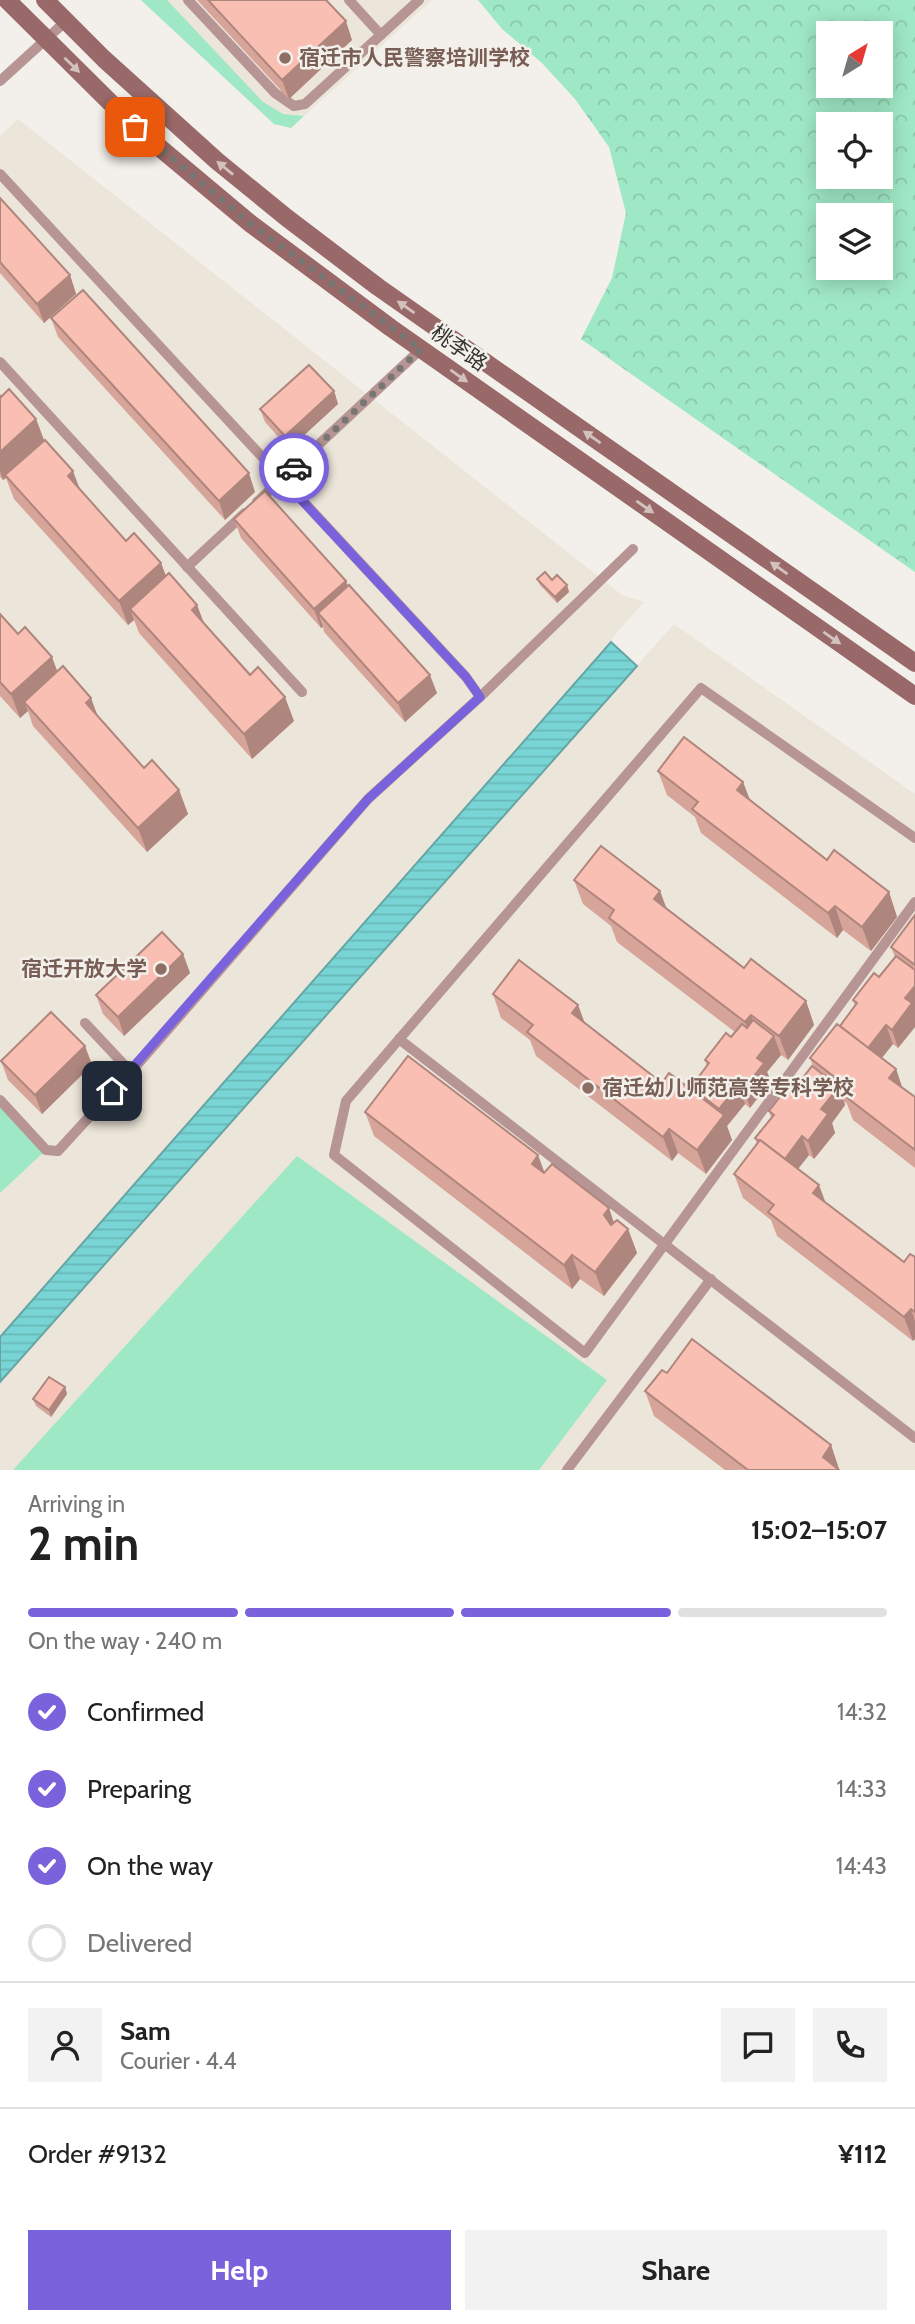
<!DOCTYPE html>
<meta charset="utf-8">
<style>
body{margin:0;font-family:Cabin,"Noto Sans SC",sans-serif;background:#f2f2f2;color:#222;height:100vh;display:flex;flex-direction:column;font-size:26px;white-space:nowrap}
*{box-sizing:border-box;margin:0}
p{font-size:23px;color:#767676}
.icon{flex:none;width:38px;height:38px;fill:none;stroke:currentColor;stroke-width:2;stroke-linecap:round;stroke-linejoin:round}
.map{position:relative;height:1470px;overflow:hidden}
.details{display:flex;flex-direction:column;background:#fff;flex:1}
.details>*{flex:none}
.needle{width:46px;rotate:37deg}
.buttons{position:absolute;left:816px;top:21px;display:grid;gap:14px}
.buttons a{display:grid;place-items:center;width:77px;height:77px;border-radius:0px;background:#fff;box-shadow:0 4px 18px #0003;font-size:35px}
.pin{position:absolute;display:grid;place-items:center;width:60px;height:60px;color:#fff;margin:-30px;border-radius:14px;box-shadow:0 4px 10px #0006}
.courier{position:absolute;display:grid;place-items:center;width:70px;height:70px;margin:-35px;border:5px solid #7b62dd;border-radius:50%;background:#fff;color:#222;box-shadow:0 2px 9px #0007}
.headline em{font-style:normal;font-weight:700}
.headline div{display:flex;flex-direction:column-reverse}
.headline{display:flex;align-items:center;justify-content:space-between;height:119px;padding:0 28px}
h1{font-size:46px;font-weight:700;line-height:52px}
.bar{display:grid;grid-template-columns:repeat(4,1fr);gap:10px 7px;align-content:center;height:84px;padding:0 28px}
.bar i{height:9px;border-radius:5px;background:#e0e0e0}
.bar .active{background:#7b62dd}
.bar p{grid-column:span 4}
.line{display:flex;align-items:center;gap:18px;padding:0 28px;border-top:2px solid #e0e0e0}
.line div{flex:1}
.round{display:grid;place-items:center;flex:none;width:74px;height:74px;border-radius:0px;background:#f2f2f2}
ol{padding:0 28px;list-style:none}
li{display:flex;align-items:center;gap:21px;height:77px}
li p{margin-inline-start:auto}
li .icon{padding:7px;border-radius:50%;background:#7b62dd;color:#fff;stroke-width:4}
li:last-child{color:#767676}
li i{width:38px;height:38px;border:4px solid #e0e0e0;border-radius:50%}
.action{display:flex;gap:14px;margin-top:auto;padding:14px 28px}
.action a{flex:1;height:80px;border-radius:0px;background:#7b62dd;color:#fff;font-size:28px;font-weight:700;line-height:80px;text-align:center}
.action a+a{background:#f2f2f2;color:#222}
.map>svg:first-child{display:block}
.built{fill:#ece5d9}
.green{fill:#9fe8c5}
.forest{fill:url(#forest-crowns);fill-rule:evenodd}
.water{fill:url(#water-rules);stroke:#65a5a4;stroke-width:2}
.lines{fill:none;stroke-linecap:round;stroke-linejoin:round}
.lane{stroke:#b69594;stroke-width:10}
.secondary{stroke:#986968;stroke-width:18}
.wall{fill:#d7a49a}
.shaded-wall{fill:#af867d}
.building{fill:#fabfb3;stroke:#af867d;stroke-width:2}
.oneway{fill:#d3c1bd}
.done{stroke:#787673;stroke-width:7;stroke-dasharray:0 12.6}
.route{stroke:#7b62dd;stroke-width:9}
.education-dot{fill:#8d6e63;stroke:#f3f0eb;stroke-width:2.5}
.labels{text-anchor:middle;stroke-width:5;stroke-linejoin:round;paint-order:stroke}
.education-label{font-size:21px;font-weight:bold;fill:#785e54;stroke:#f3f0eb;text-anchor:start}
.street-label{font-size:21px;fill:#353432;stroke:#f3f0eb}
</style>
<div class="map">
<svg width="915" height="1470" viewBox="0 0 915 1470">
<defs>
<pattern id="forest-crowns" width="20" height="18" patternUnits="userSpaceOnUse" patternTransform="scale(1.75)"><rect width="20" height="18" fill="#9fe8c5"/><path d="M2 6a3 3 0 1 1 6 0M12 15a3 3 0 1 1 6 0" fill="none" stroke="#8ac8aa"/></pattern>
<pattern id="water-rules" width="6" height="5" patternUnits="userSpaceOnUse" patternTransform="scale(1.75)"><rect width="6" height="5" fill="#79d5d5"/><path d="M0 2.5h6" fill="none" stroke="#69b7b7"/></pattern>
</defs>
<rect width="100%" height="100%" fill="#f3f0eb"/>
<g class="built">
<polygon points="141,0 432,0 291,128 274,124"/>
<polygon points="18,119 622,595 644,602 0,1336 0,136"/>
<polygon points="674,624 915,794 915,1470 0,1470 0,1382"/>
</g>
<g class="green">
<polygon points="141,0 167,0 263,102 283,114 304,116 291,128 274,124"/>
<polygon points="0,1101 46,1150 0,1193"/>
<polygon points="297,1156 607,1380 539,1470 13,1470"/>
</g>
<path class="forest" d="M478 0H915V572L581 339 612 278 626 213 609 147 575 99 542 63 502 29ZM828 33H880V86H828ZM828 124H880V177H828ZM828 215H880V268H828Z"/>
<polygon class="water" points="611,642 637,666 0,1382 0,1337"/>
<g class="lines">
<g class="lane">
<polyline points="188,0 275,93 294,106 305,104 419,0"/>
<polyline points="349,0 381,35"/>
<polyline points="0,81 66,21"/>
<polyline points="0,174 466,677 480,697 368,799 145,1056 58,1151 46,1150 0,1100"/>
<polyline points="0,362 302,692"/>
<polyline points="257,502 421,349"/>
<polyline points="187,567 245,513"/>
<polyline points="480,697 633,549"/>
<polyline points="915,838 701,688 346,1101 334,1155 585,1353 915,902"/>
<polyline points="85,1023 130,1071"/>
<polyline points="399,1039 915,1438"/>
<polyline points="567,1470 711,1279"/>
</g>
<g class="secondary">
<polyline points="7,0 135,127 251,224 391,328 915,696"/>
<polyline points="45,0 104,59 217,161 287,218 378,287 915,663"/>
</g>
</g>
<g class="wall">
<polygon points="197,0 326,0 352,40 289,99"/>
<polygon points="0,198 70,275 76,294 44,323 0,273"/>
<polygon points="51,318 255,492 225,520 58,337"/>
<polygon points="334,391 338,404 289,449 265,422 260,409"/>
<polygon points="0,395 36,419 44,440 79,489 126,541 161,563 166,576 197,605 204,623 294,721 252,759 139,633 134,620 128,625 14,499 6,478 3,480 0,477"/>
<polygon points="234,519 346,581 348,586 437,693 405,722 324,632 323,627 321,628 241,538"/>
<polygon points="537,579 552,580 567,585 569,592 557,603 540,585"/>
<polygon points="0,614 18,634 58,671 144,768 179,790 188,814 147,852 33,726 28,711 20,718 0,696"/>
<polygon points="658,771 743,782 750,800 827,860 889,892 897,917 871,951 843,930 837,938 701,833 695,817 667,795"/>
<polygon points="574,880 660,891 666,909 744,968 806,1001 814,1025 788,1060 781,1055 767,1072 771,1081 750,1108 745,1104 727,1126 732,1140 706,1174 678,1153 672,1161 536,1056 530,1040 501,1018 493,994 578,1005 584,1023 662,1083 692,1091 691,1087 707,1066 705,1060 731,1037 735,1032 617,942 611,926 583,904"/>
<polygon points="915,915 915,1027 898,1048 893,1044 881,1058 896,1069 902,1087 915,1097 915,1168 853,1120 847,1104 844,1101 845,1105 832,1123 835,1133 814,1159 809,1155 798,1169 826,1203 904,1262 915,1257 915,1339 913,1341 777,1236 771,1220 743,1198 734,1174 757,1144 755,1138 771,1117 769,1111 795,1088 814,1068 810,1058 840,1026 855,1006 853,1000 879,977 895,957 891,947"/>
<polygon points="183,954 190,973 124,1036 103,1014 96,995"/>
<polygon points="85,1046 92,1065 42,1114 8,1080 1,1061"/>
<polygon points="365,1112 545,1173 609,1208 614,1223 628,1229 637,1253 604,1296 580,1279 572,1289 374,1136"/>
<polygon points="667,1373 831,1445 839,1469 725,1470 654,1416 645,1391"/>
<polygon points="65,1387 67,1394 51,1417 36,1406 33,1399"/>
</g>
<g class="shaded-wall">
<polygon points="346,21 352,40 289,99 282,80"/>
<polygon points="70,275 76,294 44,323 37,304"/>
<polygon points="334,391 338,404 289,449 285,436"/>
<polygon points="36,419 45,443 5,475 6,478 3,480 0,471 0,452"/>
<polygon points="73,471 82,495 68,476"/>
<polygon points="249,473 255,492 225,520 219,501"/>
<polygon points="161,563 170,587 130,609 134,620 128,625 119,601"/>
<polygon points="346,581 353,600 318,613 323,627 321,628 314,609"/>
<polygon points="567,585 569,592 557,603 555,597"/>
<polygon points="197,605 206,629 192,610"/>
<polygon points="52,657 61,681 24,702 28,711 20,718 11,694"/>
<polygon points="430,675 437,693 405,722 398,703"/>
<polygon points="285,697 294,721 252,759 244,734"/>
<polygon points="91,698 100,722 86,703"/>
<polygon points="743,782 752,806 737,790"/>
<polygon points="179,790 188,814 147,852 138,828"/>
<polygon points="660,891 669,915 654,899"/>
<polygon points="889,892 897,917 871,951 862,927"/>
<polygon points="835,906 843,930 837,938 828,913"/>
<polygon points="183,954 190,973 124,1036 118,1017"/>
<polygon points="915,986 915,1027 898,1048 892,1030 905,998"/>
<polygon points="806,1001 814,1025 788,1060 779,1036"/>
<polygon points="578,1005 587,1029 572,1013"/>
<polygon points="751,1015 760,1039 754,1046 745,1022"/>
<polygon points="886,1025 893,1044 874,1068 867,1049"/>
<polygon points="774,1036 781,1055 767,1072 771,1081 750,1108 744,1089 757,1058"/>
<polygon points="85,1046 92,1065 42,1114 35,1095"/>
<polygon points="896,1069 904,1093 889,1078"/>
<polygon points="738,1085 745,1104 727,1126 732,1140 706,1174 697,1150 722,1118 719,1109"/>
<polygon points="839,1087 845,1105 832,1123 835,1133 814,1159 808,1141 821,1109"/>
<polygon points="669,1129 678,1153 672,1161 663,1137"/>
<polygon points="802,1136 809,1155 790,1179 783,1160"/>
<polygon points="538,1155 547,1179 532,1164"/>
<polygon points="819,1185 828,1209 813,1193"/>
<polygon points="609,1208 617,1233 613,1239 604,1215"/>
<polygon points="628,1229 637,1253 604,1296 595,1272"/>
<polygon points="572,1255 580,1279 572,1289 564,1265"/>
<polygon points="911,1309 915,1321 915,1339 913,1341 904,1317"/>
<polygon points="65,1387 67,1394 51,1417 49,1410"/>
<polygon points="831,1445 839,1469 823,1457"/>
</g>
<g class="building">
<polygon points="208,0 326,0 346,21 282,80"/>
<polygon points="0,198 70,275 37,304 0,262"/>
<polygon points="83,290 249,473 219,501 51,318"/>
<polygon points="309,365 334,391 285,436 260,409"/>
<polygon points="9,389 36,419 0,452 0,395 1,397"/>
<polygon points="45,440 73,471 68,476 126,541 134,533 161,563 119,601 5,475"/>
<polygon points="265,491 346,581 314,609 234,519"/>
<polygon points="545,572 552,580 557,575 567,585 555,597 537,579"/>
<polygon points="169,573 197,605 192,610 250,675 258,667 285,697 244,734 130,609"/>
<polygon points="349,585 430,675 398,703 318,613"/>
<polygon points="0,614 18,634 25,627 52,657 11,694 0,682"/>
<polygon points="63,666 91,698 86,703 144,768 152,760 179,790 138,828 24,702"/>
<polygon points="684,737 743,782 737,790 827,860 834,850 889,892 862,927 835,906 828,913 692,809 698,802 658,771"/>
<polygon points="601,846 660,891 654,899 744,968 751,959 806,1001 779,1036 751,1015 745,1022 609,918 614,910 574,880"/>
<polygon points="915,915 915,965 891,947"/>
<polygon points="162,932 183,954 118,1017 96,995"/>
<polygon points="896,956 915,970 915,986 905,998 912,1003 892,1030 886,1025 868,1048 840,1026 857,1003 853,1000 874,973 879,977"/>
<polygon points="519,960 578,1005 572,1013 662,1083 669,1073 724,1115 697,1150 669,1129 663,1137 527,1032 533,1025 493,994"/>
<polygon points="51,1012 85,1046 35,1095 1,1061"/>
<polygon points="753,1020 774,1036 757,1058 764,1063 744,1089 738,1085 719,1109 691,1087 709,1063 705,1060 726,1033 731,1037 742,1024 747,1028"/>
<polygon points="837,1024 896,1069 889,1078 915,1097 915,1150 845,1096 850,1089 810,1058"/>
<polygon points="408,1056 538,1155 532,1164 544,1173 552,1164 609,1208 604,1215 611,1225 617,1220 628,1229 595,1272 572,1255 564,1265 365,1112"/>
<polygon points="812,1066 839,1087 821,1109 828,1114 808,1141 802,1136 785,1159 760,1140 759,1141 755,1138 774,1115 769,1111 790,1084 795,1088"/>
<polygon points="760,1140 819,1185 813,1193 904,1262 910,1254 915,1257 915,1312 911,1309 904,1317 768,1212 774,1205 734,1174"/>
<polygon points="692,1339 831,1445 823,1457 839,1470 748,1470 645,1391 662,1370 667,1373"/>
<polygon points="49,1377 65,1387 49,1410 33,1399"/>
</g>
<defs><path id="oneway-solid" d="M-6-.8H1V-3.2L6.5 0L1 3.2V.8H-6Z" transform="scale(1.75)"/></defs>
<g class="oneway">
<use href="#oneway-solid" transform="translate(72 65) rotate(44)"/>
<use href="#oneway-solid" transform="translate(225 168) rotate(-141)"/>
<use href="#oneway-solid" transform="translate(406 307) rotate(-145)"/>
<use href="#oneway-solid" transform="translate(459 376) rotate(35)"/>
<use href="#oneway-solid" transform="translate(592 437) rotate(-145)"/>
<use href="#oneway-solid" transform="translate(645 507) rotate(35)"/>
<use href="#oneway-solid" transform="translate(779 568) rotate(-145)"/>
<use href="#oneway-solid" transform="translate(832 638) rotate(35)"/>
</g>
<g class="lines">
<polyline class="done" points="135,127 251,224 421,349 294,468"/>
<polyline class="route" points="112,1091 368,799 480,697 466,677 282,479 294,468"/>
</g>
<g class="education-dot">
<circle cx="285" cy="58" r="7"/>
<circle cx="161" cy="969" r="7"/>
<circle cx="588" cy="1088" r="7"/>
</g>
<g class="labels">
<g class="education-label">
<text x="299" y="65">宿迁市人民警察培训学校</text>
<text x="147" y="976" text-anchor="end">宿迁开放大学</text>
<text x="602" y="1095">宿迁幼儿师范高等专科学校</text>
</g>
<g class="street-label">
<text transform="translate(459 348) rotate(35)" y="7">桃李路</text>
</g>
</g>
</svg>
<div class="buttons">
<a><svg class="needle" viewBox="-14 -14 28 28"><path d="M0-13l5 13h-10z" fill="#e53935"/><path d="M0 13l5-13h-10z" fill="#767676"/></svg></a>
<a><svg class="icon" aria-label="locate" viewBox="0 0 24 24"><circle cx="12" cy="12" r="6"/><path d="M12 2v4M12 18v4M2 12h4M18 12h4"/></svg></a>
<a><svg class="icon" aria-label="layers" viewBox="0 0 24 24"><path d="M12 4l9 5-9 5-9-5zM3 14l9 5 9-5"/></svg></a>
</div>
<div class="pin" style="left:135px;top:127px;background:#ea580c"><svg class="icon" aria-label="bag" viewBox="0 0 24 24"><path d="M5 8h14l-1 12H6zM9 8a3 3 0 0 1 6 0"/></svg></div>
<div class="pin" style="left:112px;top:1091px;background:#1f2937"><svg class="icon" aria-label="home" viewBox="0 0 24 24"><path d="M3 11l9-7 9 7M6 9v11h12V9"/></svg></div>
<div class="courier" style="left:294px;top:468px"><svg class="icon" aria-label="car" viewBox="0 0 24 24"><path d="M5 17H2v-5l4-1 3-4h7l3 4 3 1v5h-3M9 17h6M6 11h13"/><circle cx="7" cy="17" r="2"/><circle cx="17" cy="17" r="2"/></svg></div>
</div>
<section class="details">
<div class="headline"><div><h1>2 min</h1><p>Arriving in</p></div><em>15:02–15:07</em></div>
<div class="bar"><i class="active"></i><i class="active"></i><i class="active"></i><i></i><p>On the way · 240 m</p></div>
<ol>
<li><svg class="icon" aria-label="check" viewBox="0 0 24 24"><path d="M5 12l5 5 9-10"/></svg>Confirmed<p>14:32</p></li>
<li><svg class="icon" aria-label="check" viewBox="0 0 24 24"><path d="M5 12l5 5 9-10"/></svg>Preparing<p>14:33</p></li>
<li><svg class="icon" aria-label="check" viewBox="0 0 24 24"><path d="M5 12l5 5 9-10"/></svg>On the way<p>14:43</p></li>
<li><i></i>Delivered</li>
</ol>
<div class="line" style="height:126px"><a class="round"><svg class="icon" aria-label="person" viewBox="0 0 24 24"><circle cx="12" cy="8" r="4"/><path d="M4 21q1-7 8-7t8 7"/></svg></a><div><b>Sam</b><p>Courier · 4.4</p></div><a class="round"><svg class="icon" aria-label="chat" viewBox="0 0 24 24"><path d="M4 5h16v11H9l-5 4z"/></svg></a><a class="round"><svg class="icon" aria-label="phone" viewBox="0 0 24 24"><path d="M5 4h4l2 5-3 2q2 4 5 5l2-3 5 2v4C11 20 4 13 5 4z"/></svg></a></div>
<div class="line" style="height:91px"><div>Order #9132</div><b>¥112</b></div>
<div class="action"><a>Help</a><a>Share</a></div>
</section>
